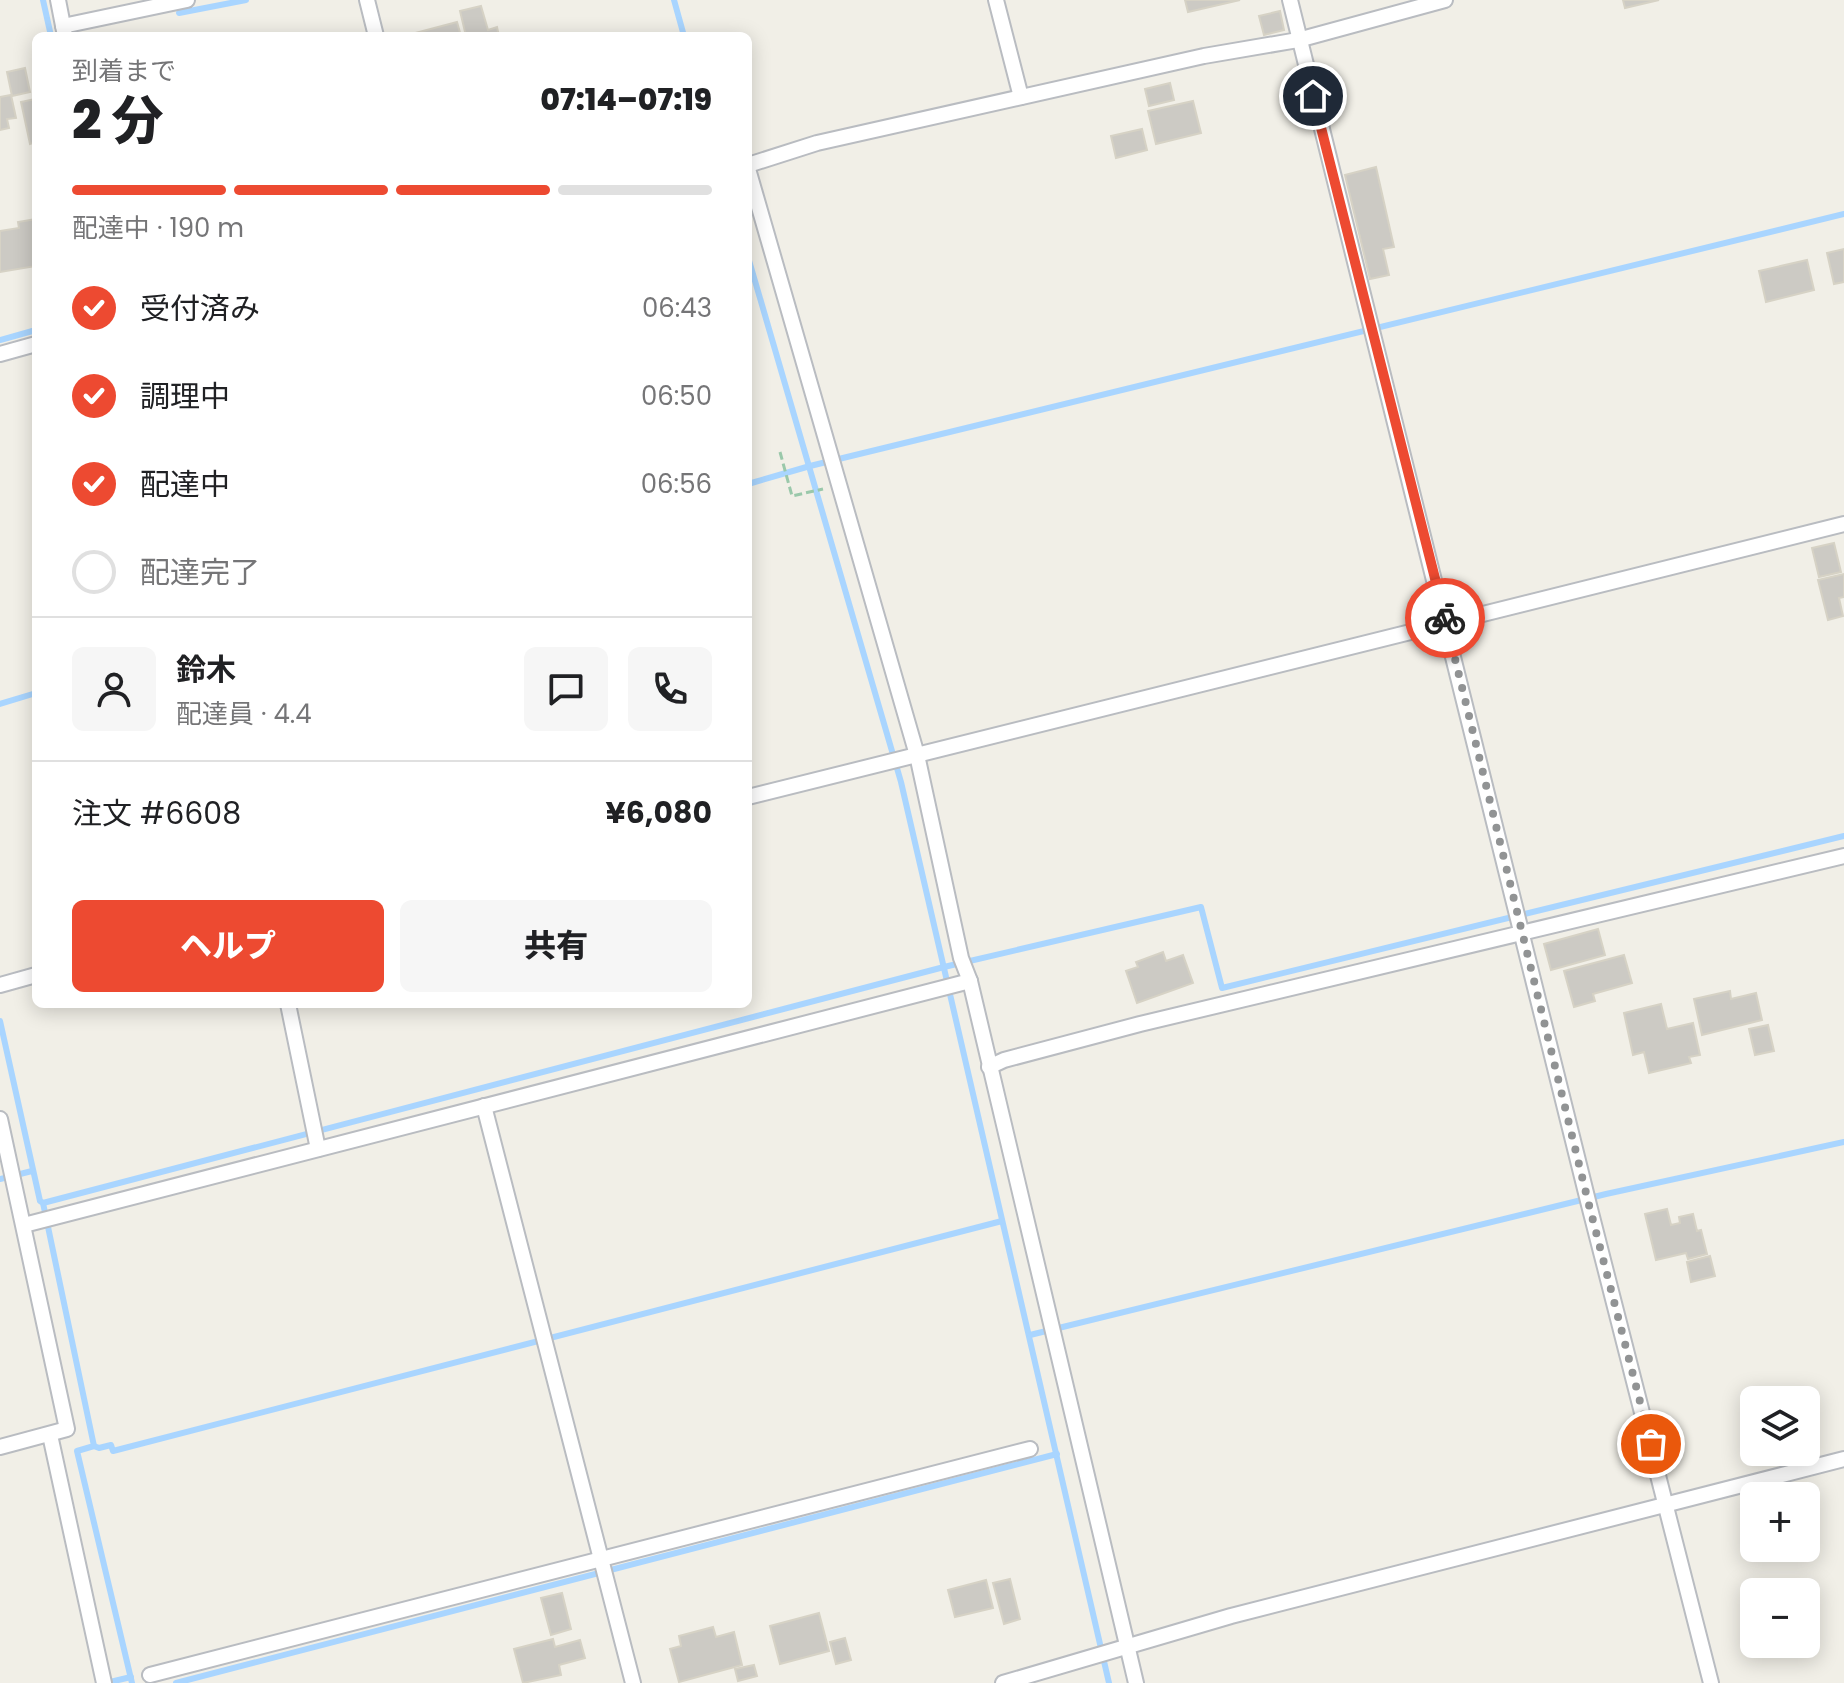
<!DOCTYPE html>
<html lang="ja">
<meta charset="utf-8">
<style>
body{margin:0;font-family:Poppins,"Noto Sans JP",sans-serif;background:#f6f6f6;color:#202124;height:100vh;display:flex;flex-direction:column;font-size:30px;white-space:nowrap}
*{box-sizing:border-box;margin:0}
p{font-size:26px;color:#757577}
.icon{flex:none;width:44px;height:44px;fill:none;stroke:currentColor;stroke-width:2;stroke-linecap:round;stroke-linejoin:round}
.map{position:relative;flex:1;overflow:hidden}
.side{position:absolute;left:32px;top:32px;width:720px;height:976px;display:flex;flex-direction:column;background:#fff;border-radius:12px;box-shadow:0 4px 20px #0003}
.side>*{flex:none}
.tools{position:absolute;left:1740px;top:1386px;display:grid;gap:16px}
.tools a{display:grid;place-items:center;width:80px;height:80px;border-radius:12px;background:#fff;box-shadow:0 4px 20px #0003;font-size:40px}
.pin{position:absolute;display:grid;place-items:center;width:68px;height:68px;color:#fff;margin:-34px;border:4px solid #fff;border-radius:50%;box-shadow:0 2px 8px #0007}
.courier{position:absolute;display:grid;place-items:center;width:80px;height:80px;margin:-40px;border:6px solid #ed4a31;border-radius:50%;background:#fff;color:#222;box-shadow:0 2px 10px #0007}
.headline em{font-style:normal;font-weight:800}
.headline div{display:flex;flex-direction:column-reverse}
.headline{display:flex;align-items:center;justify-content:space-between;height:136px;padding:0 40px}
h1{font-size:52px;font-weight:800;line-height:60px}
.bar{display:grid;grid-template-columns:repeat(4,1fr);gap:12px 8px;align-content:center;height:96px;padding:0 40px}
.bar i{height:10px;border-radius:6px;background:#e0e0e0}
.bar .current{background:#ed4a31}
.bar p{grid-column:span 4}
.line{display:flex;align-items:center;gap:20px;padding:0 40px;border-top:2px solid #e0e0e0}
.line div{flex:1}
.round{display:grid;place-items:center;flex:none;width:84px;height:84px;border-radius:12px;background:#f6f6f6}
ol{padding:0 40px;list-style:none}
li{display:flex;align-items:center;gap:24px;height:88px}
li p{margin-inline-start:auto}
li .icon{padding:8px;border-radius:50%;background:#ed4a31;color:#fff;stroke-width:4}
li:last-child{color:#757577}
li i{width:44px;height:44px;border:4px solid #e0e0e0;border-radius:50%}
.button{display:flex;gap:16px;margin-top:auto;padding:16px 40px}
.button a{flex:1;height:92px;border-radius:12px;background:#ed4a31;color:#fff;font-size:32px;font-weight:800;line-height:92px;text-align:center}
.button a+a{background:#f6f6f6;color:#202124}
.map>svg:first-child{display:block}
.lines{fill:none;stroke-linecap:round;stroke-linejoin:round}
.stream{stroke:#a9d5ff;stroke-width:6}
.building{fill:#cccac4;stroke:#d6d2c5;stroke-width:2}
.street-casing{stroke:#b9bcc1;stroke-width:18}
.path{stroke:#9ac8aa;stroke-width:3;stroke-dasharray:8 4;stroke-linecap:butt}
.street{stroke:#fff;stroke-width:14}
.done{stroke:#919394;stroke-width:8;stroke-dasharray:0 14.4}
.route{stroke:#ed4a31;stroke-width:10}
</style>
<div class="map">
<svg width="1844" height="1683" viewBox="0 0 1844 1683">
<rect width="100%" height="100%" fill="#f1efe7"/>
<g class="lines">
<g class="stream">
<polyline points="43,0 51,36"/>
<polyline points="674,0 684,36"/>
<polyline points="179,13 246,0"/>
<polyline points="748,257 901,782 1109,1683"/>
<polyline points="0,340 36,330"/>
<polyline points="748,484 810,466 1844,214"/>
<polyline points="0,704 36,693"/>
<polyline points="0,1021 40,1201 43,1203 94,1446 77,1451 132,1683"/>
<polyline points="0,1179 32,1171"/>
<polyline points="43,1203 944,967 1201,907 1222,988 1844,836"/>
<polyline points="1030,1335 1606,1194 1844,1142"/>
<polyline points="94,1446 99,1448 111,1445 113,1451 1002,1221"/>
<polyline points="106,1683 131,1677"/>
<polyline points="176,1683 1057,1454"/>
</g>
</g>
<g class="building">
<polygon points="1185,0 1240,0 1188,12"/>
<polygon points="1623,0 1659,0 1625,8"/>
<polygon points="481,6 488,30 497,27 499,36 466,36 460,11"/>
<polygon points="1280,11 1284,30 1264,35 1259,16"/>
<polygon points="457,22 461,36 404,36"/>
<polygon points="25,68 30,92 12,96 7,72"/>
<polygon points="1170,83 1174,100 1149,106 1145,89"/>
<polygon points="11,95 16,118 7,119 9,128 0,130 0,97"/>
<polygon points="35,99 36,142 30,144 21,102"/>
<polygon points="1193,101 1201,133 1156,144 1148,111"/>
<polygon points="1142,129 1147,150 1116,158 1111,136"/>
<polygon points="1376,167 1394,247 1383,249 1389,275 1370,279 1345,175"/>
<polygon points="36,219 36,266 0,272 0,231 19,228 18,222"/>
<polygon points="1844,249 1844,282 1834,284 1827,253"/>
<polygon points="1807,260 1814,290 1766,302 1759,271"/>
<polygon points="1834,543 1841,572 1819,577 1812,548"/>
<polygon points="1844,574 1844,597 1839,598 1843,616 1828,620 1818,580"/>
<polygon points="1598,929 1605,955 1551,970 1544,944"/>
<polygon points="1163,952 1166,961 1183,955 1193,983 1137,1003 1126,971 1138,967 1136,962"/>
<polygon points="1624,955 1632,983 1593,994 1595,1001 1574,1007 1564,971"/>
<polygon points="1730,991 1731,999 1756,993 1762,1020 1702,1035 1694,999"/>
<polygon points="1661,1004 1667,1029 1693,1023 1700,1055 1689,1057 1691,1063 1649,1073 1644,1052 1633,1055 1624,1013"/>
<polygon points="1768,1025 1774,1051 1755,1055 1749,1029"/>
<polygon points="1667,1209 1671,1225 1680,1223 1679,1217 1693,1214 1697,1231 1701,1230 1707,1254 1688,1259 1686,1253 1656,1260 1645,1214"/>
<polygon points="1710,1256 1715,1276 1691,1282 1687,1262"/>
<polygon points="1010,1579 1020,1619 1004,1624 993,1583"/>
<polygon points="986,1580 993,1608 955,1617 948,1590"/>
<polygon points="562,1593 571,1629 551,1635 541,1598"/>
<polygon points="819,1613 829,1651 780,1664 770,1626"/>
<polygon points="713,1627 716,1637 734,1632 742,1665 679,1682 670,1649 681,1646 679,1636"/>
<polygon points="845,1638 851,1660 836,1664 830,1642"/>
<polygon points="553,1639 555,1647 580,1640 585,1658 559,1665 561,1675 523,1683 514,1649"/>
<polygon points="754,1665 757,1676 738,1681 735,1669"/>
</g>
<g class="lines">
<g class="street-casing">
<g id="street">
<polyline points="58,0 65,36"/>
<polyline points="367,0 376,36"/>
<polyline points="996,0 1021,97"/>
<polyline points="1290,0 1589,1205 1711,1683"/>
<polyline points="63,26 187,0"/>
<polyline points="748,165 817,143 1204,56 1298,40 1445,0"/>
<polyline points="748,169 917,755 961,958 970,981 1136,1683"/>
<polyline points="0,354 36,344"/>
<polyline points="748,797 1844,524"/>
<polyline points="0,985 36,975"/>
<polyline points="288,1004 318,1149"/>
<polyline points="989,1067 1004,1060 1140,1024 1844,856"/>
<polyline points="484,1106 633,1683"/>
<polyline points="0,1119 67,1429 0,1447"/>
<polyline points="24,1225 970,981"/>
<polyline points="50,1435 104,1683"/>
<polyline points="150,1675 1030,1449"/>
<polyline points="1003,1683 1231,1616 1844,1459"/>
</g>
</g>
<polyline class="path" points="780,452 792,496 823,489"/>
<use href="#street" class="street"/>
</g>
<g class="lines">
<polyline class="done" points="1445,618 1589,1205 1651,1444"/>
<polyline class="route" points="1313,96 1445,618"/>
</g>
</svg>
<div class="tools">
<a><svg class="icon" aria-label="layers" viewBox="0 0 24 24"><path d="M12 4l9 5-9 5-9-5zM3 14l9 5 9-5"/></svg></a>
<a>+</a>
<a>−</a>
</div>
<div class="pin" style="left:1651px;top:1444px;background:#ea580c"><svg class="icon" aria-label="bag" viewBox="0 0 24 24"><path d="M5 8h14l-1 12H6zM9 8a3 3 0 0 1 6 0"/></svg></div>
<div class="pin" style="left:1313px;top:96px;background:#1f2937"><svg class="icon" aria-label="home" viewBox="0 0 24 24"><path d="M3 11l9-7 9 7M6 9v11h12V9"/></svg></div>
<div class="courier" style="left:1445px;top:618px"><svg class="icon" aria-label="bike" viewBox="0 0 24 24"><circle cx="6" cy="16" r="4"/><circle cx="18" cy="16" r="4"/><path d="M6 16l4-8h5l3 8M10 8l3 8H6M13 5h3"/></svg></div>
<section class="side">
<div class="headline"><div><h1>2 分</h1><p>到着まで</p></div><em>07:14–07:19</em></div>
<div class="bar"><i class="current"></i><i class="current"></i><i class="current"></i><i></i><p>配達中 · 190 m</p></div>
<ol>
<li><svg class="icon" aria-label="check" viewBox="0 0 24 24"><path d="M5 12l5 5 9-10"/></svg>受付済み<p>06:43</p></li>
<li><svg class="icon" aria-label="check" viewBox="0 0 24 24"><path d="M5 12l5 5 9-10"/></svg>調理中<p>06:50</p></li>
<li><svg class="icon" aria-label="check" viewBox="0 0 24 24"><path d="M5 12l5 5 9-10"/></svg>配達中<p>06:56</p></li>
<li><i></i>配達完了</li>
</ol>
<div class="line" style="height:144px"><a class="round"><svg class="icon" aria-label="person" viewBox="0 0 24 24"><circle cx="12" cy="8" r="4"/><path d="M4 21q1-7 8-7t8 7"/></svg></a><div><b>鈴木</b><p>配達員 · 4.4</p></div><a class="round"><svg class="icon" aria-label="chat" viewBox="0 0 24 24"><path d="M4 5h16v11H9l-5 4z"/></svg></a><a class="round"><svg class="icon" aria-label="phone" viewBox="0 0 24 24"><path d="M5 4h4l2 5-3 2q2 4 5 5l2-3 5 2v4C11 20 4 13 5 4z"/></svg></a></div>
<div class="line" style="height:104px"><div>注文 #6608</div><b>¥6,080</b></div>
<div class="button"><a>ヘルプ</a><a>共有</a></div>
</section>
</div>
